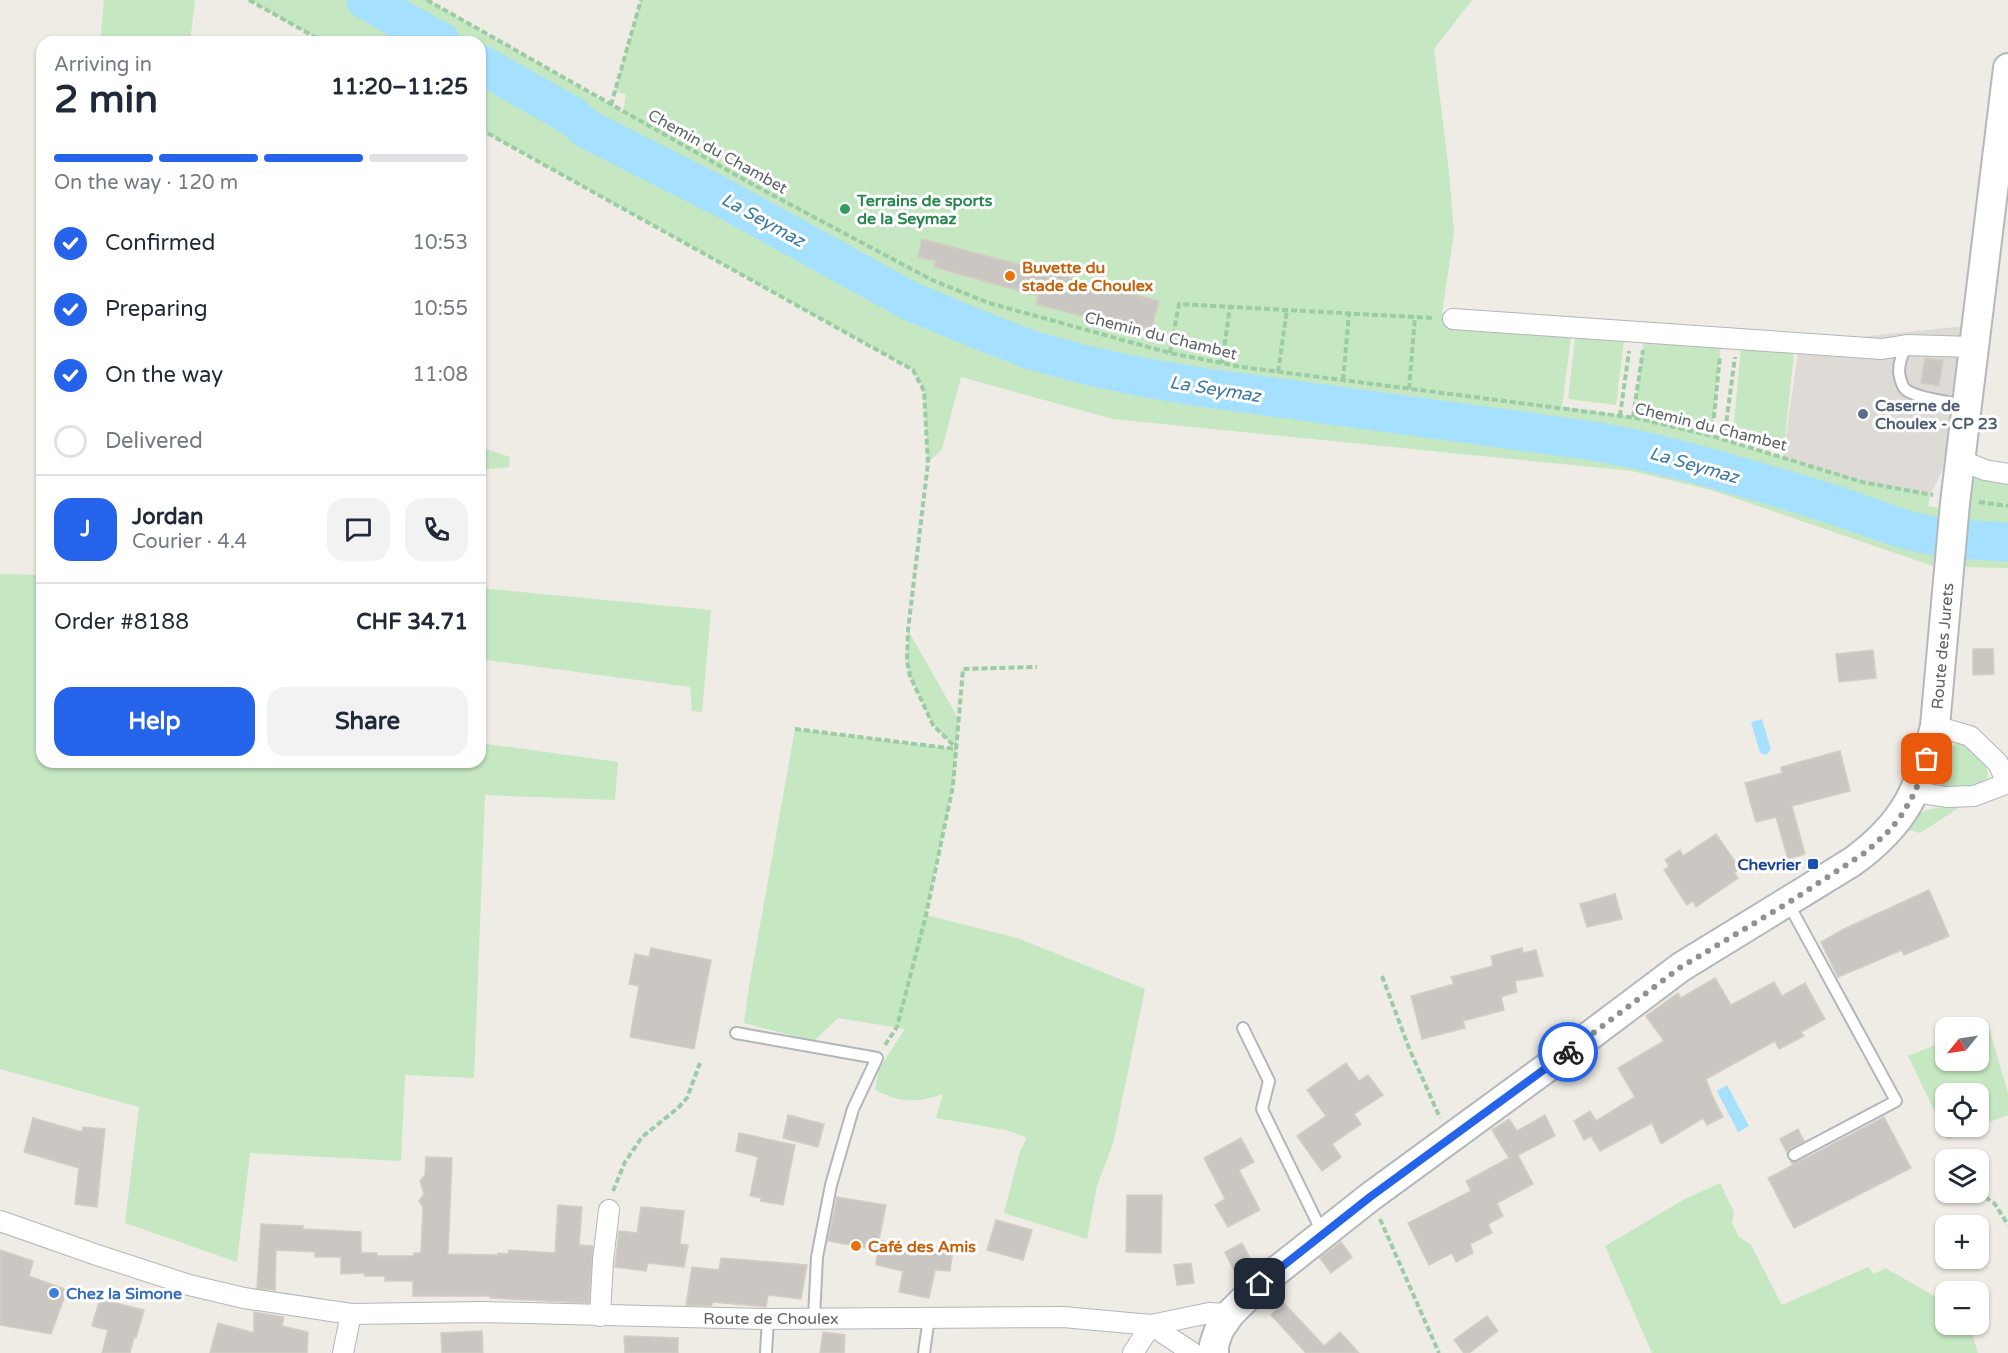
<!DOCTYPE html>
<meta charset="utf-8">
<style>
body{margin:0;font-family:"Varela Round",sans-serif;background:#f2f2f3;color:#1f2937;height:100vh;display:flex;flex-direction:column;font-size:22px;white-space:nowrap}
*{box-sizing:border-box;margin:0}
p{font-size:20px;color:#747a83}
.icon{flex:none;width:33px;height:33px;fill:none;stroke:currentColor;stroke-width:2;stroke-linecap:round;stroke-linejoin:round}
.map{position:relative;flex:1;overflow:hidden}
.side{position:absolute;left:36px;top:36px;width:450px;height:732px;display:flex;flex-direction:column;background:#fff;border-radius:18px;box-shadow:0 2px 4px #0004}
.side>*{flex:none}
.needle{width:39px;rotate:240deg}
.fabs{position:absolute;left:1935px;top:1017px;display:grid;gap:12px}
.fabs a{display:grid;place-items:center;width:54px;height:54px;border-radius:12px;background:#fff;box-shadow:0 2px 4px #0004;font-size:30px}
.pin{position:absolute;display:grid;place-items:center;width:51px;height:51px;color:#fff;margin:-26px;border-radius:12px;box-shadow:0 3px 9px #0006}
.courier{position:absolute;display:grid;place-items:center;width:60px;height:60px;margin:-30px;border:4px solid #2563eb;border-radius:50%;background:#fff;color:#222;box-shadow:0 2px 8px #0007}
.headline em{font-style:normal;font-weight:700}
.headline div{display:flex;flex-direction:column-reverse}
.headline{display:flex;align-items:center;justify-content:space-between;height:102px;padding:0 18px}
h1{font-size:39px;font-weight:700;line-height:45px}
.bar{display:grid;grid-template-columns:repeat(4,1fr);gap:9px 6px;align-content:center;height:72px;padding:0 18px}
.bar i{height:8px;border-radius:4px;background:#e0e1e3}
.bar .active{background:#2563eb}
.bar p{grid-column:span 4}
.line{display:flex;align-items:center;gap:15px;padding:0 18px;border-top:2px solid #e0e1e3}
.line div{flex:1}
.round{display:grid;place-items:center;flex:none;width:63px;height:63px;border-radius:18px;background:#f2f2f3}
ol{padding:0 18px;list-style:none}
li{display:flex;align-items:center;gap:18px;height:66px}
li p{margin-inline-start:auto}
li .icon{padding:6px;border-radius:50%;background:#2563eb;color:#fff;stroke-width:4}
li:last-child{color:#747a83}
li i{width:33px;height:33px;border:3px solid #e0e1e3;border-radius:50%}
.action{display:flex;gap:12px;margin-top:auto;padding:12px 18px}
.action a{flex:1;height:69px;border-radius:18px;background:#2563eb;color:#fff;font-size:24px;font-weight:700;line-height:69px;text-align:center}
.action a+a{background:#f2f2f3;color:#1f2937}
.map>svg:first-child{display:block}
.industrial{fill:#dedbd7}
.green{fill:#c5e7c1}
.water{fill:#a5e1ff}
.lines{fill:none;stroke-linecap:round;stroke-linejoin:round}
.river{stroke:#a5e1ff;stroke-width:39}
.building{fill:#cac7c2;stroke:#d4cdc3;stroke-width:1.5}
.lane-casing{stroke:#b2b6ba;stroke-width:14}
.street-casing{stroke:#b2b6ba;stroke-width:22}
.secondary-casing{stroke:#b4b8bd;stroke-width:32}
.path{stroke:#9bcca4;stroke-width:4;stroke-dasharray:6 3;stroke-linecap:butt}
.lane{stroke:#fff;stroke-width:10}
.street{stroke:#fff;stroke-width:20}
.secondary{stroke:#fff;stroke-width:28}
.done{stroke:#909292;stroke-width:6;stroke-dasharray:0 10.8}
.route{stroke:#2563eb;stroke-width:8}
.leisure-dot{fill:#2e9e5b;stroke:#fff;stroke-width:2}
.food-dot{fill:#e8710a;stroke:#fff;stroke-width:2}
.service-dot{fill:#5c6f8a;stroke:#fff;stroke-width:2}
.transit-dot{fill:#1a4fb4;stroke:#fff;stroke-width:2}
.shop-dot{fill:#3f7fe0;stroke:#fff;stroke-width:2}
.labels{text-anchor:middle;stroke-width:6;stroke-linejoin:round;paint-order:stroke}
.street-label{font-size:16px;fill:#5d6266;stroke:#fff}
.leisure-label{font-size:16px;font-weight:bold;fill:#27864d;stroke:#fff;text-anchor:start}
.food-label{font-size:16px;font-weight:bold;fill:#c56008;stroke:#fff;text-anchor:start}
.service-label{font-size:16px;font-weight:bold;fill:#4e5e75;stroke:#fff;text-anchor:start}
.transit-label{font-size:16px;font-weight:bold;fill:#164399;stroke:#fff;text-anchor:end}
.shop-label{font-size:16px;font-weight:bold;fill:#366cbe;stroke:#fff;text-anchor:start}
.water-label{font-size:18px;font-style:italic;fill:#3a77a3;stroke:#fff}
</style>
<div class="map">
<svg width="2008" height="1353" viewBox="0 0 2008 1353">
<rect width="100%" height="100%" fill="#efece5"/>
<polygon class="industrial" points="1964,326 1948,459 1930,495 1862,482 1783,457 1798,353 1804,334 1860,337"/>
<g class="green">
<polygon points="104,0 195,0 190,42 100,42"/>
<polygon points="249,0 427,0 623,112 626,95 615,91 641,0 1472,0 1434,49 1449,172 1454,232 1442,313 1573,321 1562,407 1633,417 1644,339 1721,345 1712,436 1862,481 1930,495 1928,506 1940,508 1933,566 1711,490 1632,471 1113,419 961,377 942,449 928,463 924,391 913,370 480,129 480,42 324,42"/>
<polygon points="1575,338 1624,340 1616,405 1568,399"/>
<polygon points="1741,349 1794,353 1784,447 1733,432"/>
<polygon points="480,447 510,457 509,467 480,470"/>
<polygon points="1960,460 2008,474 2008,568 1963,567"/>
<polygon points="0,574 42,575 42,762 480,762 480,743 618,762 615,800 485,795 474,1078 405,1075 401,1161 250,1153 237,1262 125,1223 139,1107 0,1069"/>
<polygon points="480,588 711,610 702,712 692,711 690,687 480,659"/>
<path d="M908 630 959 720 953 786 926 915 1017 938 1145 989 1113 1144 1097 1186 1087 1239 1004 1213 1020 1151 1027 1138 1006 1130 936 1118 943 1094C915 1103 901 1103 875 1090L879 1069 905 1029 838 1018 814 1041 744 1023 749 987 795 729 956 749 933 725 910 676 907 661Z"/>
<path d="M1961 743C1965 744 1971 746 1975 748 1984 756 1995 777 1981 785 1970 792 1949 789 1939 784L1934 774C1941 756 1941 747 1961 743Z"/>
<path d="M1955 806 1957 809 1920 833 1906 829C1921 807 1929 809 1955 806Z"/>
<polygon points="1989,1028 2008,1093 2008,1115 1979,1126 1978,1094 1946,1094 1946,1126 1977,1127 1948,1139 1908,1056 1945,1041 1946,1060 1978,1060 1979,1031"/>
<polygon points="1720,1183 1734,1212 1732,1223 1739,1237 1751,1245 1782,1305 1868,1267 1874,1274 1885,1268 1945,1302 1946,1324 1969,1325 1978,1353 1652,1353 1605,1246 1685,1199"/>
</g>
<g class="water">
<polygon points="1762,719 1771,750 1766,755 1760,753 1751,722"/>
<polygon points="1727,1085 1749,1126 1738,1132 1717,1091"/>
</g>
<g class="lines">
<g class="river">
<polyline points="366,0 441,42"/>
<path d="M480 64 572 116 587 129 723 198 910 301 977 329 1031 350 1086 365 1136 376 1200 387 1593 441C1667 454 1736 475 1809 497 1841 506 1872 519 1904 529 1937 539 1974 540 2008 542"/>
</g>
</g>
<g class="building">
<polygon points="922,239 1159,301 1150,334 1036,304 1038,296 934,267 936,261 918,257"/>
<polygon points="1925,358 1943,360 1939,386 1921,383"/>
<polygon points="1973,649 1993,649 1994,674 1973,675"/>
<polygon points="1873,650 1876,678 1839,682 1836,654"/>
<polygon points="1840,751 1850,791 1792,806 1805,854 1788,859 1776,817 1756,822 1745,783 1782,773 1781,767"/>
<polygon points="1716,834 1740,869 1734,873 1738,878 1696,907 1693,901 1687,905 1664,870 1669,866 1665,860 1680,850 1683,856"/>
<polygon points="1929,890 1949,936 1904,955 1902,950 1838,977 1821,942 1844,929"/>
<polygon points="1615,894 1622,919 1587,927 1580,904"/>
<polygon points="651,948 711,960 694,1049 630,1037 639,986 629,984 635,954 649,957"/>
<polygon points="1522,948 1523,953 1536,950 1543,976 1515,981 1517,992 1501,997 1504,1010 1463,1021 1465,1028 1422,1039 1411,996 1454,984 1451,977 1493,966 1491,956"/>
<polygon points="1715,978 1731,1005 1774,982 1782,996 1805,983 1825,1019 1801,1032 1804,1036 1779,1049 1775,1041 1706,1079 1712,1095 1723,1117 1707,1125 1703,1118 1661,1144 1652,1123 1600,1151 1591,1136 1584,1140 1574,1121 1590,1111 1596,1121 1635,1097 1618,1068 1664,1041 1646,1016 1678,993 1681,998"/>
<polygon points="1346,1063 1359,1081 1368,1075 1383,1095 1354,1114 1361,1124 1332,1144 1341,1157 1322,1171 1297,1136 1326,1116 1307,1090"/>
<polygon points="788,1115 824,1124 818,1147 783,1138"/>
<polygon points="1545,1115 1555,1136 1518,1155 1533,1184 1497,1203 1503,1216 1488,1224 1492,1233 1470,1244 1473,1253 1456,1262 1452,1253 1429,1265 1408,1223 1471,1191 1466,1181 1509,1158 1492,1130 1509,1119 1517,1131"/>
<polygon points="1884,1117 1911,1168 1794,1228 1768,1178 1793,1165 1791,1162 1797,1162 1812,1155"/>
<polygon points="33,1118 82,1132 83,1127 105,1129 97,1207 75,1204 79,1168 24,1152"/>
<polygon points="1798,1129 1804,1141 1790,1148 1787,1153 1780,1139"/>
<polygon points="739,1133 795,1145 783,1205 761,1201 761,1198 750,1196 758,1157 736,1151"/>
<polygon points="1241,1138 1254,1162 1239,1170 1260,1210 1228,1227 1215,1205 1225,1199 1204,1158"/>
<polygon points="426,1157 452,1158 448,1254 498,1255 498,1253 508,1254 509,1250 555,1253 558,1205 582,1207 579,1245 593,1246 589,1303 490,1298 490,1296 413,1296 413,1281 385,1281 385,1276 365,1276 364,1273 341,1274 341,1257 315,1257 315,1252 276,1250 275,1290 257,1288 261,1224 303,1226 303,1229 361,1232 361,1253 377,1253 377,1256 414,1256 414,1253 421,1253 423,1207 419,1201 424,1194 420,1181 425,1175"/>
<polygon points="1127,1195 1162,1195 1161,1253 1126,1252"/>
<polygon points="837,1197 886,1205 879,1240 928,1249 928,1246 953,1250 950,1271 935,1270 929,1298 899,1292 903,1271 876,1265 879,1241 877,1250 828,1241"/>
<polygon points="641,1207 684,1211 680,1244 688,1245 684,1267 648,1263 646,1271 615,1267 619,1231 637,1233"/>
<polygon points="996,1220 1032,1230 1023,1260 987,1250"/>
<polygon points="1341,1242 1352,1257 1331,1273 1320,1258"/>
<polygon points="1242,1243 1251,1260 1233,1269 1225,1252"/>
<polygon points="0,1250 33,1261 29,1276 67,1290 51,1334 0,1325"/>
<polygon points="721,1258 807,1265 801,1299 768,1295 766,1307 713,1302 711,1306 686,1305 692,1267 719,1270"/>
<polygon points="1191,1263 1194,1283 1177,1285 1174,1265"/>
<polygon points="100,1299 144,1310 136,1338 134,1337 130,1353 102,1353 108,1330 92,1326"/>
<polygon points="1284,1303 1324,1346 1340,1332 1359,1353 1306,1353 1271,1315"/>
<polygon points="254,1312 284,1317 282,1326 308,1332 307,1353 210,1353 218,1323 254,1333"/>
<polygon points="1487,1316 1498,1331 1469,1353 1464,1353 1454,1340"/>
<polygon points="482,1331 483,1353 442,1353 441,1333"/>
<polygon points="823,1332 845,1335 844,1353 820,1353"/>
<polygon points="624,1336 678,1338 678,1353 625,1353"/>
</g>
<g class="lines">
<g class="lane-casing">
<g id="lane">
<path d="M1907 345C1902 354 1899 361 1899 372 1900 378 1901 385 1905 389 1916 399 1951 402 1965 405"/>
<polyline points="1788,903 1896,1101 1794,1155"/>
<polyline points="1243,1028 1269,1081 1262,1109 1323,1234"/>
<polyline points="736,1033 877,1058 853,1109 831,1185 817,1257 814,1318"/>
<polyline points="766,1353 768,1319"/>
<polyline points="924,1353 929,1317"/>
</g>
</g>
<g class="street-casing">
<g id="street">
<polyline points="1453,319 1882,349 1907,345 1973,347"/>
<polyline points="1960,460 1985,470 2008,474"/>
<polyline points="1935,726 1970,736 1998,763 2007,783"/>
<polyline points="1915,792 1946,797 1974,796 2008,783"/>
<polyline points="0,1221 97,1255 189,1285 244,1298 351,1314 483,1312 768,1319 1063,1317 1151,1325 1209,1313 1230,1314"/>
<polyline points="600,1316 603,1260 609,1210"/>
<polyline points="1151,1325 1193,1353"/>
<polyline points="343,1353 351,1314"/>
<polyline points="1133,1353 1151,1325"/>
</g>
</g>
<g class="secondary-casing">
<path id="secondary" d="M1214 1353V1345L1219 1330 1230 1314 1260 1284 1370 1197 1560 1058 1681 967 1852 862C1906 823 1920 789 1935 726L1955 503 2008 68"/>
</g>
<g class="path">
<polyline points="249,0 324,42"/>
<polyline points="427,0 750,183 932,280 989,303 1170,353 1242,367 1636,418 1712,436 1862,482 1933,495"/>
<polyline points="611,105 641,0"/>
<polyline points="480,129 913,370 924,391 928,463 908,630 907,661 910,676 933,725 957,749"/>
<polyline points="1170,353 1179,304 1433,318"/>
<polyline points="1222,363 1230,306"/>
<polyline points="1278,372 1287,310"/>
<polyline points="1343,380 1349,314"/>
<polyline points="1409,389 1415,317"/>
<polyline points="1620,416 1629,351"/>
<polyline points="1633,417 1643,350"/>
<polyline points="1712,436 1720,356"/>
<polyline points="1724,439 1735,357"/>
<polyline points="1979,502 2008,506"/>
<polyline points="795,729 956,749"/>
<polyline points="1382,976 1409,1048 1440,1118"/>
<polyline points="885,1045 897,1027 926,915 953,786 963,669 1037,667"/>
<polyline points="1961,1155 1963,1160"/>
<polyline points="613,1191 625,1162 642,1137 678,1108 687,1098 700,1063"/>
<polyline points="1978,1192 1995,1204 2008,1225"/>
<polyline points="1380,1219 1439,1353"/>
</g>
<use href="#lane" class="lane"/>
<use href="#street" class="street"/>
<use href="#secondary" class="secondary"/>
</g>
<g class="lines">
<polyline class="done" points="1568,1052 1681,967 1788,903 1866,852 1891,829 1903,813 1915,792 1927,759"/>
<polyline class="route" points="1260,1284 1370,1197 1568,1052"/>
</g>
<circle class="leisure-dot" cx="845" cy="209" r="6"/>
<g class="food-dot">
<circle cx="1010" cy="276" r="6"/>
<circle cx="856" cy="1246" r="6"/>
</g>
<circle class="service-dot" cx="1863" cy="414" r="6"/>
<rect class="transit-dot" x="1807" y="858" width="12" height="12" rx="3"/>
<circle class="shop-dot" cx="54" cy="1293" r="6"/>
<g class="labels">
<g class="street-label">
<text transform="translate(718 151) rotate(29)" y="6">Chemin du Chambet</text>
<text transform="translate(1161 335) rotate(14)" y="6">Chemin du Chambet</text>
<text transform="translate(1711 426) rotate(14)" y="6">Chemin du Chambet</text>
<text transform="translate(1942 646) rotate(-85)" y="6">Route des Jurets</text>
<text x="771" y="1324">Route de Choulex</text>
</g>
<g class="leisure-label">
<text x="857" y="206">Terrains de sports<tspan x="857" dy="18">de la Seymaz</tspan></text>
</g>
<g class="food-label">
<text x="1022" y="273">Buvette du<tspan x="1022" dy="18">stade de Choulex</tspan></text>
<text x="868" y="1252">Café des Amis</text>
</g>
<g class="service-label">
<text x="1875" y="411">Caserne de<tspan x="1875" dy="18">Choulex - CP 23</tspan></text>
</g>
<g class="transit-label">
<text x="1801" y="870">Chevrier</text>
</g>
<g class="shop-label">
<text x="66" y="1299">Chez la Simone</text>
</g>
<g class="water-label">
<text transform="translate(763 220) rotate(29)" y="6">La Seymaz</text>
<text transform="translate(1215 389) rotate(9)" y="6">La Seymaz</text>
<text transform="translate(1694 465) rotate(16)" y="6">La Seymaz</text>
</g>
</g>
</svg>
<div class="fabs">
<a><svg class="needle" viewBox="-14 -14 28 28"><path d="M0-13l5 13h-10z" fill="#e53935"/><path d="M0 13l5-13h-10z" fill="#747a83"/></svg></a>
<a><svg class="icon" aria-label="locate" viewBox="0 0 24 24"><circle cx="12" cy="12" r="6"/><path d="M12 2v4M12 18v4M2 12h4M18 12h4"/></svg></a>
<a><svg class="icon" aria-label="layers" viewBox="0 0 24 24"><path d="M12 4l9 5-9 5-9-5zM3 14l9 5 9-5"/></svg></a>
<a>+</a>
<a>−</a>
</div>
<div class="pin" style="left:1927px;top:759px;background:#ea580c"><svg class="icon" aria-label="bag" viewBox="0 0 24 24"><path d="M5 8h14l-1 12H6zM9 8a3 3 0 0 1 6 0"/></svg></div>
<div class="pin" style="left:1260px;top:1284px;background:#1f2937"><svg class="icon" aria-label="home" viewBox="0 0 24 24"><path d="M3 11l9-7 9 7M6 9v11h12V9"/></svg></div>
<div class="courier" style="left:1568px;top:1052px"><svg class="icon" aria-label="bike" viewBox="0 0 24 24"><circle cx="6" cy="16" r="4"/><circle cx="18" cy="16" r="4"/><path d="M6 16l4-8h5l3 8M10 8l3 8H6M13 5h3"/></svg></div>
<section class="side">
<div class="headline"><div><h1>2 min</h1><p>Arriving in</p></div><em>11:20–11:25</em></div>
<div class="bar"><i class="active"></i><i class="active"></i><i class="active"></i><i></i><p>On the way · 120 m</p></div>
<ol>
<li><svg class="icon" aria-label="check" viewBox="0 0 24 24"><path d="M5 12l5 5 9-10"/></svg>Confirmed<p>10:53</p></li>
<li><svg class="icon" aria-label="check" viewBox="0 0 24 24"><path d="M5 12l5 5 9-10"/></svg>Preparing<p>10:55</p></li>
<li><svg class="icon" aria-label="check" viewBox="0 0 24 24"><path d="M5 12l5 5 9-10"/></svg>On the way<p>11:08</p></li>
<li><i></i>Delivered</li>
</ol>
<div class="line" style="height:108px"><b class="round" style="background:#2563eb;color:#fff">J</b><div><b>Jordan</b><p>Courier · 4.4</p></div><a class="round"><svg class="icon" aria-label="chat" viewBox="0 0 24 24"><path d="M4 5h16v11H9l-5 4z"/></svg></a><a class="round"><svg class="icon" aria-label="phone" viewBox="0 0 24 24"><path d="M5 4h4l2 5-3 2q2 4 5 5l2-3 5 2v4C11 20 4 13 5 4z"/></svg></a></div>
<div class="line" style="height:78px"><div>Order #8188</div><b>CHF 34.71</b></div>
<div class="action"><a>Help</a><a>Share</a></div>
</section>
</div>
